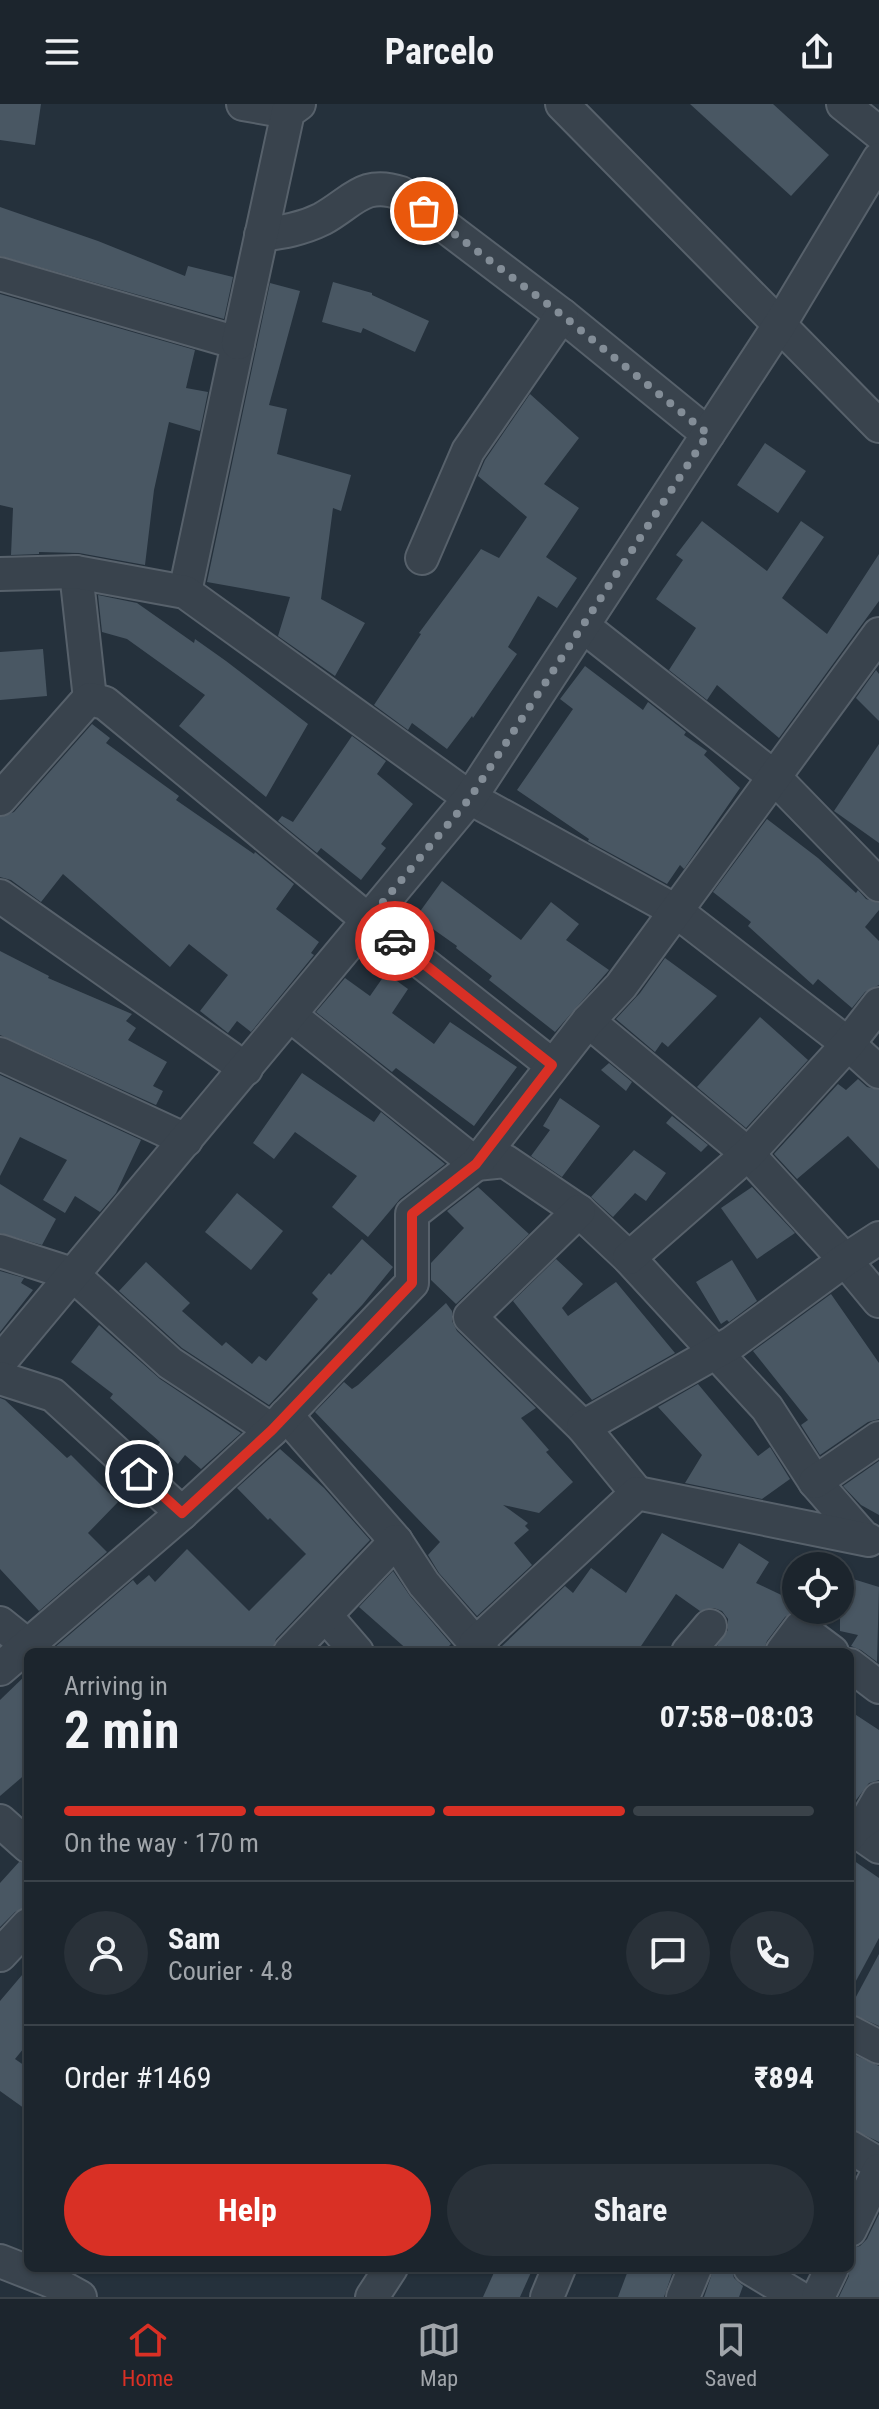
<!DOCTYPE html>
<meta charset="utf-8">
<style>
body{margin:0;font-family:"Roboto Condensed",sans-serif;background:#293139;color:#f1f3f6;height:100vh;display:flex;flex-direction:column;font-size:30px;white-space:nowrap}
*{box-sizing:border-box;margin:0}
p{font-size:26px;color:#a0a5aa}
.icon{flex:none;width:44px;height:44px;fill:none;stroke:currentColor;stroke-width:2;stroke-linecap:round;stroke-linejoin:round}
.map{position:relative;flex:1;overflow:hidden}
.details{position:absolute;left:24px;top:1544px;width:830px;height:624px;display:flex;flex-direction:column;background:#1c252d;border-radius:12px;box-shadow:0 2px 6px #0004,0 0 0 2px #3a4249}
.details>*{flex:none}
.controls{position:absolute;left:782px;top:1448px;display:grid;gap:16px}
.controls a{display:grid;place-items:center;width:72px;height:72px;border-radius:50%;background:#1c252d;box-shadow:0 2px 6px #0004,0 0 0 2px #3a4249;font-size:40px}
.pin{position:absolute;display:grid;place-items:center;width:68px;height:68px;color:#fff;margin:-34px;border:4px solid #fff;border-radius:50%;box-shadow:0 2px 8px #0007}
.courier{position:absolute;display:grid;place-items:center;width:80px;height:80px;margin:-40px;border:6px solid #d93025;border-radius:50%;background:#fff;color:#222;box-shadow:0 2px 10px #0007}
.summary em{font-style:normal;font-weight:700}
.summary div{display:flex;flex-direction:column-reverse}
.summary{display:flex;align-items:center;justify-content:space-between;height:136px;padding:0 40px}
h1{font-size:52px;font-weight:700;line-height:60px}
.bar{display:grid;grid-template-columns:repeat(4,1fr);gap:12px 8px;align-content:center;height:96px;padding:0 40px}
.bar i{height:10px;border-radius:6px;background:#3a4249}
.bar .active{background:#d93025}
.bar p{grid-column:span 4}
.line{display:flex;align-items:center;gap:20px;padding:0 40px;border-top:2px solid #3a4249}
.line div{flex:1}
.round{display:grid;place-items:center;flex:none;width:84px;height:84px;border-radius:42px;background:#293139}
.action{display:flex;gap:16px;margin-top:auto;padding:16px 40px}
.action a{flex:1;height:92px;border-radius:48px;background:#d93025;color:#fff;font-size:32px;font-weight:700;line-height:92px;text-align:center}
.action a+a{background:#293139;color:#f1f3f6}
header{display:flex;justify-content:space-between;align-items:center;height:104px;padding:0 40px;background:#1c252d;font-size:36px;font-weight:700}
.tab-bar{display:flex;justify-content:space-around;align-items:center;height:112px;border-top:2px solid #3a4249;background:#1c252d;font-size:22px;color:#a0a5aa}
.tab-bar a{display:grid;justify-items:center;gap:4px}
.tab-bar .active{color:#d93025}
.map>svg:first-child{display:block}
.building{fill:#495763}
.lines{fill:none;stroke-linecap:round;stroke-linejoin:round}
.street-casing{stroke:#57616b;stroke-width:36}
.street{stroke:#39434d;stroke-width:32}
.done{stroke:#838d97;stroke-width:8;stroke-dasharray:0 14.4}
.route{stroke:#d93025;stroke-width:10}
</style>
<header><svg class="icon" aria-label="menu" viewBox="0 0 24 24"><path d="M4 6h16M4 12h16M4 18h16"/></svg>Parcelo<svg class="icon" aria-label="share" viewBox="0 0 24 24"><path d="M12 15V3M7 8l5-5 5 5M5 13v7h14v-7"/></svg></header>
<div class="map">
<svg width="879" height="2193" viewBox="0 0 879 2193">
<rect width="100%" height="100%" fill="#25313c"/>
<g class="building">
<polygon points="0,0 41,0 35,41 0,36"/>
<polygon points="690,0 773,0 829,51 791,92"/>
<polygon points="0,103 98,137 185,172 188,162 233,173 224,215 0,152"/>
<polygon points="333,178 372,189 372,191 429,217 415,248 363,224 361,229 322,218"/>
<polygon points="270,179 300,187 269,301 287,305 277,350 351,371 341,407 333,404 321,495 365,519 335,572 278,532 290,493 207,478"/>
<polygon points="0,190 195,246 186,284 208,288 200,327 169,318 154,386 145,461 79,449 39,448 39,450 11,451 13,404 0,401"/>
<polygon points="530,290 579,334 544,380 579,404 546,453 577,474 557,504 538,492 508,543 517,550 473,614 472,612 447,645 412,619 408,626 374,601 421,530 419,529 481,445 499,454 527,413 478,372 485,356"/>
<polygon points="765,339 806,367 778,409 737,381"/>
<polygon points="702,417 767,467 801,417 824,433 782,494 827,530 879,450 879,497 779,634 717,581 707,596 669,566 696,524 656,495 683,456 676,451"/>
<polygon points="98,491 137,499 194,539 195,535 226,557 308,620 266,693 179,622 205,591 127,535 102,528"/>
<polygon points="43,545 47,592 0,596 0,548"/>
<polygon points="585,562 643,606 648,598 686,628 684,631 707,647 704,651 740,684 684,765 680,761 667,780 588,737 589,735 517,686 573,605 560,595"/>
<polygon points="876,566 879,570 879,617 856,594"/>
<polygon points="92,620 110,634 106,639 179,692 176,696 254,750 255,748 294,780 276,805 319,838 311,849 314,851 251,928 237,917 228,929 200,907 228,871 189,840 170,863 63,770 41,798 11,776 0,773 0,713 14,708"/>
<polygon points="352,632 386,657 377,670 413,700 381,740 386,744 361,776 321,744 317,749 278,717 282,712 293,718"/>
<polygon points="879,640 879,739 834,707"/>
<polygon points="767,715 818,754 856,789 858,786 866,795 879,799 879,806 865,823 879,837 879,881 865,888 852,904 818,875 813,881 748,822 751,818 713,788"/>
<polygon points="442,777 521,836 551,798 579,820 566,836 609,866 555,928 489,876 492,872 456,844 457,842 416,813"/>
<polygon points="0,847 49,872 48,874 132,910 126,917 136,924 128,936 167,958 153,982 163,987 156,1001 0,931"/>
<polygon points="665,854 717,892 668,943 662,938 655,948 616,915 640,889"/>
<polygon points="386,869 408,885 392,909 434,940 450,918 517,963 474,1022 396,964 392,968 316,908 345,874 370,892"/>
<polygon points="760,913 808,956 746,1024 697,983"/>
<polygon points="609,959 632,978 626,987 601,966"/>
<polygon points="302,969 374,1018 381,1008 445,1060 400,1095 368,1133 332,1103 357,1072 295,1028 274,1055 253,1039"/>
<polygon points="0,971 141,1036 116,1089 100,1108 75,1092 65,1109 43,1096 67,1056 20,1033 0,1072"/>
<polygon points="858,975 867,983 879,986 879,1065 848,1032 797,1075 774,1050 838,980 846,986"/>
<polygon points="560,994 600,1022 562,1073 531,1052 550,1026 543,1022"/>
<polygon points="672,1012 708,1041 701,1048 666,1019"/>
<polygon points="634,1046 666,1069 646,1097 635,1089 613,1113 591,1093"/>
<polygon points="0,1080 56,1115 42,1141 0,1129"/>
<polygon points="478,1083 529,1130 456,1200 431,1176 431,1159 464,1124 447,1107"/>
<polygon points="752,1083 795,1129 757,1155 721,1104"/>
<polygon points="237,1089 283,1127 251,1166 205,1128"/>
<polygon points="362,1135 393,1163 363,1200 269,1301 182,1244 119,1187 146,1158 190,1199 182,1207 222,1242 226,1238 252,1260 259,1252 266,1257 318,1195 312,1189 329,1169 331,1171"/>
<polygon points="556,1155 583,1180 562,1204 568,1212 616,1178 675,1249 592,1296 513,1197"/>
<polygon points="732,1156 757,1197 729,1218 727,1216 721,1220 696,1178"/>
<polygon points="0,1167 24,1174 21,1179 33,1186 0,1228"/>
<polygon points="831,1190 879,1259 879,1315 868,1318 820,1351 801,1321 808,1316 753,1247"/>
<polygon points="446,1199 452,1207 452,1217 457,1227 536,1304 521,1314 549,1346 546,1348 573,1378 539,1409 503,1401 528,1419 525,1422 529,1426 514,1439 532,1461 477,1512 439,1469 428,1451 440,1438 315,1308 344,1278 352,1285 358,1281"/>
<polygon points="99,1221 160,1275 241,1329 201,1365 185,1351 178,1360 158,1341 160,1338 110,1294 113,1290 71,1258"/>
<polygon points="698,1280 758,1352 770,1343 790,1375 762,1395 685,1379 702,1351 658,1303"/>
<polygon points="0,1294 5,1296 67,1354 71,1351 118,1398 88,1429 107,1448 39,1507 0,1465"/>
<polygon points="280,1345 324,1384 370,1436 276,1535 272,1548 55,1548 54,1544 133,1476 137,1481 149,1471 155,1478 187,1445 249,1507 306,1450 270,1414 268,1416 237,1384"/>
<polygon points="879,1357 879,1411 861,1401 843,1382"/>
<polygon points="662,1429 723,1465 739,1439 769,1458 756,1479 796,1498 796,1506 785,1513 767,1537 763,1548 713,1548 728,1526 728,1515 722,1507 714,1504 700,1507 676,1490 637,1548 506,1548 501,1543 565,1482 573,1489 591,1464 626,1489"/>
<polygon points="393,1467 410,1492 451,1540 443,1548 410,1548 359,1503"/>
<polygon points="840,1471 879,1483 877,1558 861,1546 851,1542 858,1531 840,1527"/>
<polygon points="28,1569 28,1668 0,1692 0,1596"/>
<polygon points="850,1607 879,1626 879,1676 869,1679 850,1704"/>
<polygon points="850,1754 879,1774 879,1834 850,1888"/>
<polygon points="19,1758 28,1760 28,1803 15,1808 0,1823 0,1779"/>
<polygon points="879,1850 879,1922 850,1909 850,1904"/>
<polygon points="28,1864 28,1939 15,1955 28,1964 28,2007 0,1987 0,1897"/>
<polygon points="850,1949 879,1962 879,2038 850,2024"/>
<polygon points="879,2110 879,2193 839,2193 849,2172 850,2145 860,2142 867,2135"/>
<polygon points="496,2164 533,2164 520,2193 483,2193"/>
<polygon points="629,2164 674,2164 664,2193 618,2193"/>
<polygon points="714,2164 731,2164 734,2174 743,2182 739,2193 704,2193"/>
</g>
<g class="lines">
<g class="street-casing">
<g id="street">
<polyline points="243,0 288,8"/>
<polyline points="562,0 879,322"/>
<polyline points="843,0 879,29"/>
<path d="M261 131C283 128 302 125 322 115 353 98 363 76 401 89L562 211 708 330"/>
<polyline points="0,170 238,239 185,488"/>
<polyline points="238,239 288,8 299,0"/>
<polyline points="422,454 468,347 562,211"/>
<polyline points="76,468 90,595"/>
<polyline points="0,470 76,468 185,488 470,694 676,807 848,940 879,968"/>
<polyline points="583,522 773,672 879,781"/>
<polyline points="0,695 84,600 90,595 105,599 368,816 552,961"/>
<polyline points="0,792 246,965"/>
<polyline points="290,911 476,1060 505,1057 579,1107 629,1154 767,1304 815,1378 864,1434"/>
<polyline points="588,917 748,1050 845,1156 879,1197"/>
<polyline points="0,950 186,1036"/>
<polyline points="579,1107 470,1213 583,1323"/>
<polyline points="0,1147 72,1170 170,1259 272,1326"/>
<polyline points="629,1154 748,1050 848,940 879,900"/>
<polyline points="0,1258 470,694 780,220 879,55"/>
<polyline points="0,1274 53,1291 182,1409"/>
<polyline points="286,1311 396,1437 424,1480 483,1548"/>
<polyline points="815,1378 879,1334"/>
<polyline points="637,1389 583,1323 732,1239 845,1156 879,1134"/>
<polyline points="326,1512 357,1548"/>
<polyline points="0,1519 36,1548"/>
<polyline points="475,1540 637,1389 869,1436"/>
<polyline points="290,1548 396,1437"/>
<polyline points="688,1548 710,1522"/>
<polyline points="782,1548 800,1524 832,1548"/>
<polyline points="850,1561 879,1583"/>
<polyline points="0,1565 182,1409 272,1326 412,1179 412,1110 476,1060 588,917 621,882 879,530"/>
<polyline points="0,1717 28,1742"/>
<polyline points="850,1726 853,1725 879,1743"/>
<polyline points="850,1731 853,1725 868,1714 879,1695"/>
<polyline points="0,1851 28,1821"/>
<polyline points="850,1928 879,1943"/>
<polyline points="850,2043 879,2060"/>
<polyline points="850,2126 879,2066"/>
<polyline points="0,2157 51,2177 80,2193"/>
<polyline points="750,2164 798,2193"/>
<polyline points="372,2193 391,2164"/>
<polyline points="547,2193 559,2164"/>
<polyline points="683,2193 695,2164"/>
<polyline points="818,2193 832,2164"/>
</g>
</g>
<use href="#street" class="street"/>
</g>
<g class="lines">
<polyline class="done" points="395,837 368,816 470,694 708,330 562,211 424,107"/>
<polyline class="route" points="139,1370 182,1409 272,1326 412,1179 412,1110 476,1060 552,961 395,837"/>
</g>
</svg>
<div class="controls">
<a><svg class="icon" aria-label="locate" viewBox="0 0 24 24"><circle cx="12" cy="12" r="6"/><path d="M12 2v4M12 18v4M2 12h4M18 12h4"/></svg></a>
</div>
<div class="pin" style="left:424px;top:107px;background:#ea580c"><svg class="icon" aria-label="bag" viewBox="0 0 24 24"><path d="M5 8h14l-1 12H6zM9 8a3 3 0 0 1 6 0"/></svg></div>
<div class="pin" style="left:139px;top:1370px;background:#1f2937"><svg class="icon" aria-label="home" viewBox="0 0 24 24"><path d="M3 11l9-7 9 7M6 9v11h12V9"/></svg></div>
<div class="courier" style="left:395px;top:837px"><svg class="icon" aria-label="car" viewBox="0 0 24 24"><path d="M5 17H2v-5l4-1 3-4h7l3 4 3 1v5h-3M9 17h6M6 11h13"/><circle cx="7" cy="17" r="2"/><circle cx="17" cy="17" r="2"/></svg></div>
<section class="details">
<div class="summary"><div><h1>2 min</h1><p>Arriving in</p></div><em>07:58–08:03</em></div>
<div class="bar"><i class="active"></i><i class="active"></i><i class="active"></i><i></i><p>On the way · 170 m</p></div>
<div class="line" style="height:144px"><a class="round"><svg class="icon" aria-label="person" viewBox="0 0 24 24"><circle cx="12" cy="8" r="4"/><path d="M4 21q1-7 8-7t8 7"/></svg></a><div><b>Sam</b><p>Courier · 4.8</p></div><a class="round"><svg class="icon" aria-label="chat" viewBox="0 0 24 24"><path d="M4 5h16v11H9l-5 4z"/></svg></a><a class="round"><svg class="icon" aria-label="phone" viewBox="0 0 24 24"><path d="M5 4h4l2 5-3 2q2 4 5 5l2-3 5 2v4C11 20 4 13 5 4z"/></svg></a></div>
<div class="line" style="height:104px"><div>Order #1469</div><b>₹894</b></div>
<div class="action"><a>Help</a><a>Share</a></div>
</section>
</div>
<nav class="tab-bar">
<a class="active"><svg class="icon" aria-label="home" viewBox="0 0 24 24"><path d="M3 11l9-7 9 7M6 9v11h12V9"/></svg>Home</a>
<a><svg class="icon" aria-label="map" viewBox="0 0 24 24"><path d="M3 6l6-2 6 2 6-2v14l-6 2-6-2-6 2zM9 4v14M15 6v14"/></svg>Map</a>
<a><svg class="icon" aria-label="saved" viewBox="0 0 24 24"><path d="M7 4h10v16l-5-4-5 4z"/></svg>Saved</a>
</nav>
